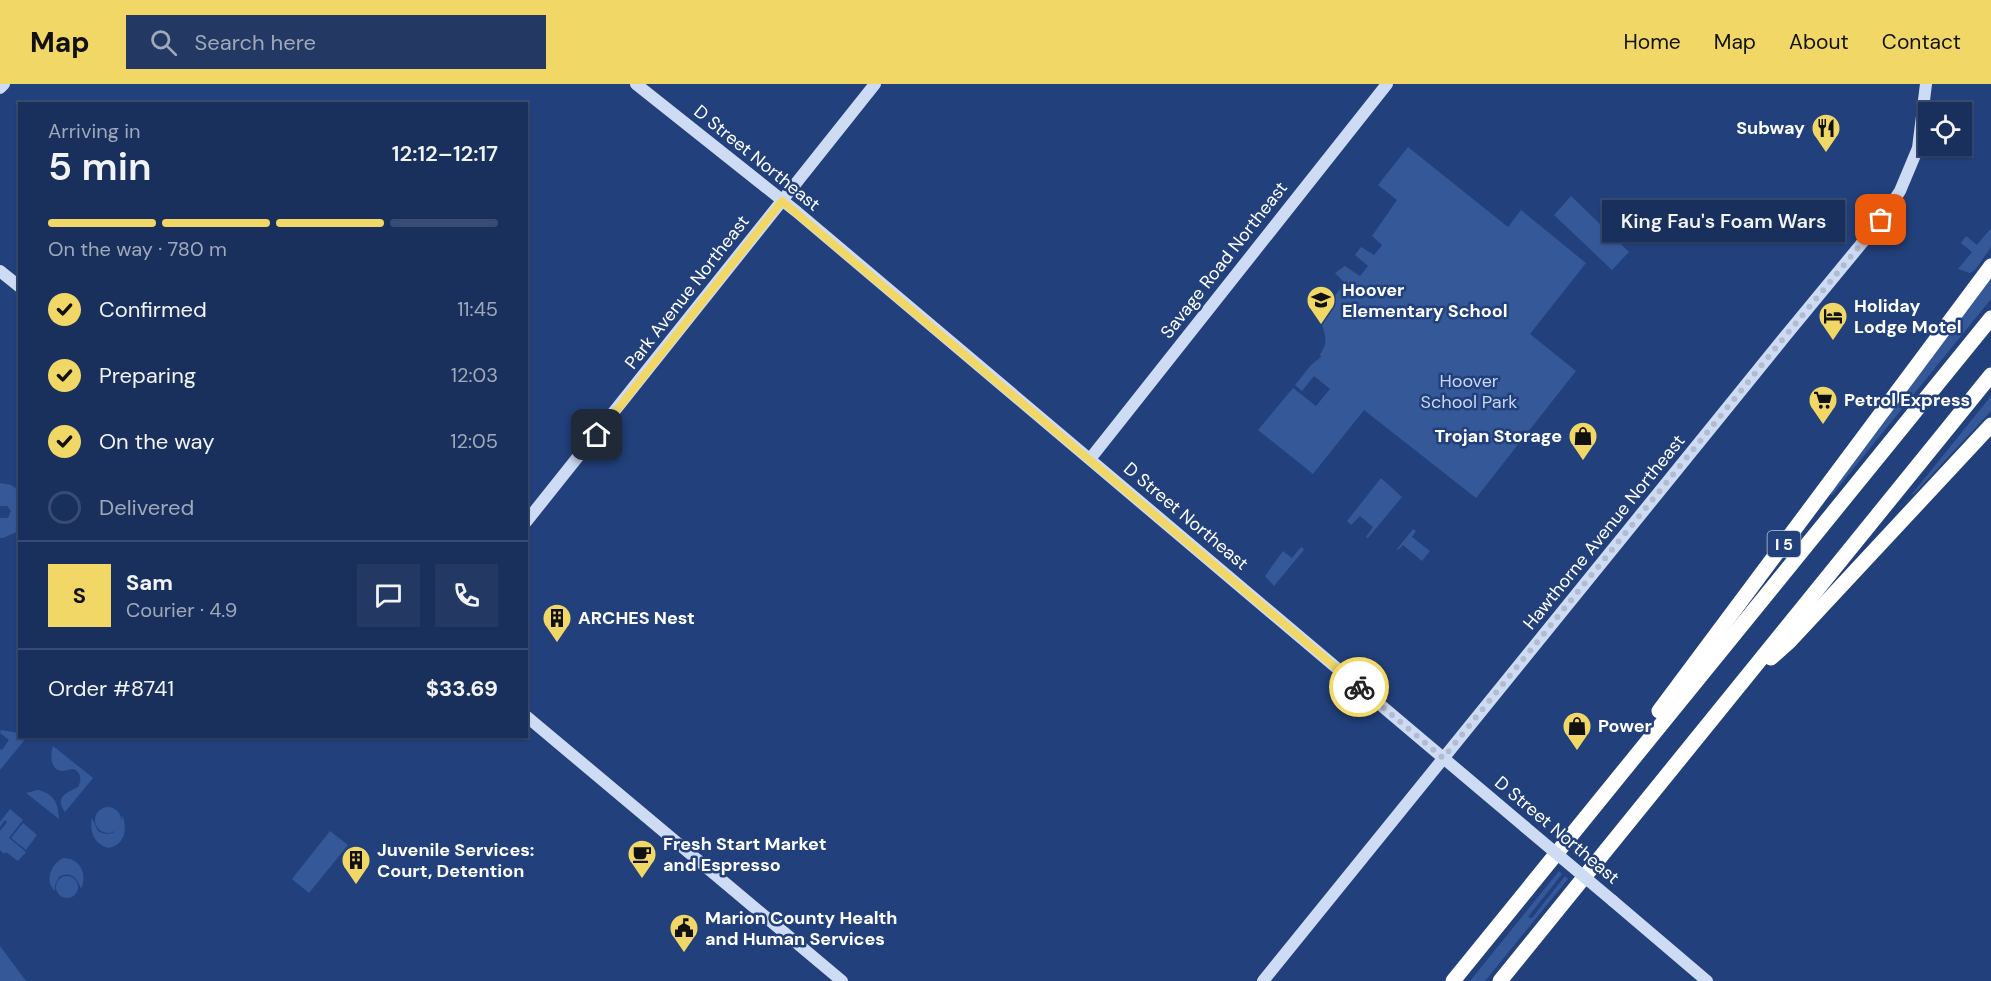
<!DOCTYPE html>
<meta charset="utf-8">
<style>
body{margin:0;font-family:"DM Sans",sans-serif;background:#233862;color:#f1f3f6;height:100vh;display:flex;flex-direction:column;font-size:22px;white-space:nowrap}
*{box-sizing:border-box;margin:0}
p{font-size:20px;color:#9fa9bb}
.icon{flex:none;width:33px;height:33px;fill:none;stroke:currentColor;stroke-width:2;stroke-linecap:round;stroke-linejoin:round}
.map{position:relative;flex:1;overflow:hidden}
.side{position:absolute;left:18px;top:18px;width:510px;height:636px;display:flex;flex-direction:column;background:#1a305c;border-radius:0px;box-shadow:0 2px 4px #0004,0 0 0 2px #384b72}
.side>*{flex:none}
.fabs{position:absolute;left:1918px;top:18px;display:grid;gap:12px}
.fabs a{display:grid;place-items:center;width:54px;height:54px;border-radius:0px;background:#1a305c;box-shadow:0 2px 4px #0004,0 0 0 2px #384b72;font-size:30px}
.pin{position:absolute;display:grid;place-items:center;width:51px;height:51px;color:#fff;margin:-26px;border-radius:12px;box-shadow:0 3px 9px #0006}
.courier{position:absolute;display:grid;place-items:center;width:60px;height:60px;margin:-30px;border:4px solid #f1d766;border-radius:50%;background:#fff;color:#222;box-shadow:0 2px 8px #0007}
.bubble{position:absolute;height:42px;border-radius:0px;background:#1a305c;box-shadow:0 2px 4px #0004,0 0 0 2px #384b72;font-size:20px;font-weight:600;line-height:42px;text-align:center}
.overview em{font-style:normal;font-weight:600}
.overview div{display:flex;flex-direction:column-reverse}
.overview{display:flex;align-items:center;justify-content:space-between;height:102px;padding:0 30px}
h1{font-size:39px;font-weight:600;line-height:45px}
.bar{display:grid;grid-template-columns:repeat(4,1fr);gap:9px 6px;align-content:center;height:72px;padding:0 30px}
.bar i{height:8px;border-radius:4px;background:#384b72}
.bar .selected{background:#f1d766}
.bar p{grid-column:span 4}
.line{display:flex;align-items:center;gap:15px;padding:0 30px;border-top:2px solid #384b72}
.line div{flex:1}
.round{display:grid;place-items:center;flex:none;width:63px;height:63px;border-radius:0px;background:#233862}
ol{padding:0 30px;list-style:none}
li{display:flex;align-items:center;gap:18px;height:66px}
li p{margin-inline-start:auto}
li .icon{padding:6px;border-radius:50%;background:#f1d766;color:#111;stroke-width:4}
li:last-child{color:#9fa9bb}
li i{width:33px;height:33px;border:3px solid #384b72;border-radius:50%}
header{display:flex;align-items:center;gap:36px;box-sizing:border-box;height:84px;padding:0 30px;background:#f1d766;color:#111}
header strong{font-size:28px}
nav{display:flex;gap:33px;margin-inline-start:auto;font-size:21px}
.search{width:420px;height:54px;background:#233862;display:flex;align-items:center;gap:15px;box-sizing:border-box;padding:0 21px;border-radius:0px;color:#9fa9bb;font-size:22px}
.map>svg:first-child{display:block}
.green{fill:#355899}
.lines{fill:none;stroke-linecap:round;stroke-linejoin:round}
.secondary{stroke:#cedbf5;stroke-width:12}
.highway{stroke:#fff;stroke-width:15}
.secondary-bridge{stroke:#cedbf5;stroke-width:12}
.done{stroke:#b2bcd1;stroke-width:6;stroke-dasharray:0 10.8}
.route{stroke:#f1d766;stroke-width:8}
.labels{text-anchor:middle;stroke-width:5;stroke-linejoin:round;paint-order:stroke}
.shield{fill:#22407b;stroke:#bdc6d7;stroke-width:1.5}
.shield-label{font-size:16px;font-weight:bold;fill:#fff}
.poi-label{font-size:18px;font-weight:bold;fill:#fff;stroke:#22407b;text-anchor:start}
.street-label{font-size:18px;fill:#fff;stroke:#22407b}
.park-label{font-size:18px;fill:#c7d7f4;stroke:#22407b}
</style>
<header>
<strong>Map</strong>
<div class="search"><svg class="icon" aria-label="search" viewBox="0 0 24 24"><circle cx="10" cy="10" r="6"/><path d="M15 15l6 6"/></svg>Search here</div>
<nav><a>Home</a><a>Map</a><a>About</a><a>Contact</a></nav>
</header>
<div class="map">
<svg width="1991" height="897" viewBox="0 0 1991 897">
<rect width="100%" height="100%" fill="#22407b"/>
<g class="green">
<path d="M1408 63 1508 143 1521 126 1586 179 1530 250 1576 287 1476 414 1364 326 1313 390 1258 346 1293 304 1316 322 1330 305 1314 292 1302 307 1295 301 1311 281 1321 273 1320 270C1338 247 1304 231 1322 203L1326 206 1321 212 1330 218 1345 199 1335 189 1345 182 1360 192 1368 182 1355 171 1361 163 1374 171 1382 161 1372 152 1397 116 1378 101Z"/>
<polygon points="1571,112 1629,168 1612,186 1554,131"/>
<polygon points="1991,144 1991,163 1975,186 1970,189 1958,185 1972,168 1961,159 1966,152 1977,161"/>
<polygon points="1991,192 1991,215 1832,411 1829,409"/>
<polygon points="1991,312 1991,327 1914,410 1912,410"/>
<polygon points="1381,394 1402,413 1368,454 1366,453 1373,443 1360,432 1351,441 1347,437"/>
<polygon points="0,399 11,401 19,406 19,447 3,454 0,454 0,434 8,434 11,427 7,422 0,422"/>
<polygon points="1413,445 1416,447 1412,453 1430,467 1422,477 1403,461 1398,466 1397,465"/>
<polygon points="1301,463 1304,465 1303,467 1274,502 1265,492 1283,467 1292,474"/>
<polygon points="1,646 19,649 20,652 27,653 0,686 0,665 2,666 9,656 0,649"/>
<path d="M53 662 93 694 65 728C54 712 67 709 78 703 82 695 81 689 74 685 70 685 67 686 63 687 50 687 50 671 53 662Z"/>
<path d="M38 706C55 710 58 720 59 735L26 709Z"/>
<circle cx="108" cy="736" r="13"/>
<polygon points="10,725 23,736 9,754 26,768 18,777 6,768 4,770 0,766 0,747 7,738 5,736 0,743 0,738"/>
<path d="M122 731C128 745 125 760 109 764 95 761 89 748 92 734L98 747C112 755 121 745 122 731Z"/>
<polygon points="23,739 37,751 26,766 11,754"/>
<polygon points="330,747 348,761 309,809 292,795"/>
<path d="M63 774C80 774 88 790 81 805 78 795 71 786 59 793L55 801V807C44 797 51 780 63 774Z"/>
<polygon points="1559,787 1562,790 1528,833 1532,834 1565,792 1568,795 1485,897 1470,897"/>
<circle cx="67" cy="803" r="11"/>
<polygon points="0,862 26,897 0,897"/>
</g>
<g class="lines">
<g class="secondary">
<polyline points="636,0 797,128 1525,743"/>
<polyline points="0,4 4,0"/>
<polyline points="0,187 20,203"/>
<polyline points="1090,375 1387,0"/>
<polyline points="526,438 875,0"/>
<polyline points="526,632 842,897"/>
<polyline points="1613,817 1707,897"/>
<polyline points="1263,897 1787,250 1881,136 1900,107 1918,64 1926,0"/>
</g>
<g class="highway">
<polyline points="1771,574 1789,558 1991,341"/>
<polyline points="1659,627 1991,182"/>
<polyline points="1453,897 1991,234"/>
<polyline points="1500,897 1991,291"/>
</g>
<polyline class="secondary-bridge" points="1525,743 1613,817"/>
</g>
<g class="lines">
<polyline class="done" points="1359,603 1443,674 1787,250 1881,136"/>
<polyline class="route" points="597,351 782,117 1359,603"/>
</g>
<defs>
<g id="restaurant-pin" transform="scale(1.5)"><path d="M0 17L-7.5 6A9.5 9.5 0 1 1 7.5 6Z" fill="#f1d766" stroke="#22407b"/><path d="M-5-6h1v4h1v-4h1v4h1v-4h1v5L-1.5 .5V6h-2V.5L-5-1ZM5-6V6H3V1.5H1.5Q1.5-4 5-6Z" fill="#111"/></g>
<g id="school-pin" transform="scale(1.5)"><path d="M0 17L-7.5 6A9.5 9.5 0 1 1 7.5 6Z" fill="#f1d766" stroke="#22407b"/><path d="M0-5L7-2L0 1L-7-2ZM-4 1L0 2.5L4 1V4Q0 6-4 4Z" fill="#111"/></g>
<g id="hotel-pin" transform="scale(1.5)"><path d="M0 17L-7.5 6A9.5 9.5 0 1 1 7.5 6Z" fill="#f1d766" stroke="#22407b"/><path d="M-6-4.5h1.5V1H6V5H4.5V3h-9V5H-6ZM-4 0a1.8 1.8 0 1 1 3.6 0ZM.5 0V-2.5h3Q6-2.5 6 0Z" fill="#111"/></g>
<g id="supermarket-pin" transform="scale(1.5)"><path d="M0 17L-7.5 6A9.5 9.5 0 1 1 7.5 6Z" fill="#f1d766" stroke="#22407b"/><path d="M-6-5.5h2.5l.6 2H6L4.5 2H-2.5L-4.4-4H-6ZM-1.5 3.2a1.3 1.3 0 1 0 .1 0ZM3 3.2a1.3 1.3 0 1 0 .1 0Z" fill="#111"/></g>
<g id="shop-pin" transform="scale(1.5)"><path d="M0 17L-7.5 6A9.5 9.5 0 1 1 7.5 6Z" fill="#f1d766" stroke="#22407b"/><path d="M-5-2.5h2.3a2.7 3.5 0 0 1 5.4 0H5L5.5 6h-11ZM-1.5-2.5h3a1.5 2.3 0 0 0-3 0Z" fill="#111"/></g>
<g id="building-pin" transform="scale(1.5)"><path d="M0 17L-7.5 6A9.5 9.5 0 1 1 7.5 6Z" fill="#f1d766" stroke="#22407b"/><path d="M-4-6H4V6H1V3H-1V6H-4ZM-2.5-4.3h1.7v1.8h-1.7ZM.8-4.3h1.7v1.8H.8ZM-2.5-1h1.7V.8h-1.7ZM.8-1h1.7V.8H.8Z" fill="#111"/></g>
<g id="cafe-pin" transform="scale(1.5)"><path d="M0 17L-7.5 6A9.5 9.5 0 1 1 7.5 6Z" fill="#f1d766" stroke="#22407b"/><path d="M-5.5-4.5H6V0H3Q3 3.5 0 3.5H-2.5Q-5.5 3.5-5.5 0ZM3-3.2v2h1.7v-2ZM-6 4.5H4V6H-6Z" fill="#111"/></g>
<g id="civic-pin" transform="scale(1.5)"><path d="M0 17L-7.5 6A9.5 9.5 0 1 1 7.5 6Z" fill="#f1d766" stroke="#22407b"/><path d="M-.6-6.5H3V-4.5H.6V-3L4-1V1h2V6H-6V1h2V-1L-.6-3ZM-1.2 2.5V6h2.4V2.5Z" fill="#111"/></g>
</defs>
<g fill-rule="evenodd">
<use href="#restaurant-pin" x="1826" y="44"/>
<use href="#school-pin" x="1321" y="216"/>
<use href="#hotel-pin" x="1833" y="232"/>
<use href="#supermarket-pin" x="1823" y="316"/>
<use href="#shop-pin" x="1583" y="352"/>
<use href="#building-pin" x="557" y="534"/>
<use href="#shop-pin" x="1577" y="642"/>
<use href="#cafe-pin" x="642" y="770"/>
<use href="#building-pin" x="356" y="776"/>
<use href="#civic-pin" x="684" y="844"/>
</g>
<g class="labels">
<rect class="shield" x="1767.5" y="447" width="33" height="26" rx="4.5"/>
<g class="shield-label">
<text x="1784" y="466">I 5</text>
</g>
<g class="poi-label">
<text x="1805" y="50" text-anchor="end">Subway</text>
<text x="1342" y="212">Hoover<tspan x="1342" dy="21">Elementary School</tspan></text>
<text x="1854" y="228">Holiday<tspan x="1854" dy="21">Lodge Motel</tspan></text>
<text x="1844" y="322">Petrol Express</text>
<text x="1562" y="358" text-anchor="end">Trojan Storage</text>
<text x="578" y="540">ARCHES Nest</text>
<text x="1598" y="648">Power</text>
<text x="663" y="766">Fresh Start Market<tspan x="663" dy="21">and Espresso</tspan></text>
<text x="377" y="772">Juvenile Services:<tspan x="377" dy="21">Court, Detention</tspan></text>
<text x="705" y="840">Marion County Health<tspan x="705" dy="21">and Human Services</tspan></text>
</g>
<g class="street-label">
<text transform="translate(757 74) rotate(39)" y="6">D Street Northeast</text>
<text transform="translate(1224 176) rotate(-52)" y="6">Savage Road Northeast</text>
<text transform="translate(687 208) rotate(-52)" y="6">Park Avenue Northeast</text>
<text transform="translate(1186 432) rotate(40)" y="6">D Street Northeast</text>
<text transform="translate(1604 448) rotate(-51)" y="6">Hawthorne Avenue Northeast</text>
<text transform="translate(1557 746) rotate(40)" y="6">D Street Northeast</text>
</g>
<g class="park-label">
<text x="1469" y="303">Hoover<tspan x="1469" dy="21">School Park</tspan></text>
</g>
</g>
</svg>
<div class="fabs">
<a><svg class="icon" aria-label="locate" viewBox="0 0 24 24"><circle cx="12" cy="12" r="6"/><path d="M12 2v4M12 18v4M2 12h4M18 12h4"/></svg></a>
</div>
<div class="pin" style="left:1881px;top:136px;background:#ea580c"><svg class="icon" aria-label="bag" viewBox="0 0 24 24"><path d="M5 8h14l-1 12H6zM9 8a3 3 0 0 1 6 0"/></svg></div>
<div class="pin" style="left:597px;top:351px;background:#1f2937"><svg class="icon" aria-label="home" viewBox="0 0 24 24"><path d="M3 11l9-7 9 7M6 9v11h12V9"/></svg></div>
<div class="courier" style="left:1359px;top:603px"><svg class="icon" aria-label="bike" viewBox="0 0 24 24"><circle cx="6" cy="16" r="4"/><circle cx="18" cy="16" r="4"/><path d="M6 16l4-8h5l3 8M10 8l3 8H6M13 5h3"/></svg></div>
<div class="bubble" style="left:1602px;top:116px;width:243px">King Fau's Foam Wars</div>
<section class="side">
<div class="overview"><div><h1>5 min</h1><p>Arriving in</p></div><em>12:12–12:17</em></div>
<div class="bar"><i class="selected"></i><i class="selected"></i><i class="selected"></i><i></i><p>On the way · 780 m</p></div>
<ol>
<li><svg class="icon" aria-label="check" viewBox="0 0 24 24"><path d="M5 12l5 5 9-10"/></svg>Confirmed<p>11:45</p></li>
<li><svg class="icon" aria-label="check" viewBox="0 0 24 24"><path d="M5 12l5 5 9-10"/></svg>Preparing<p>12:03</p></li>
<li><svg class="icon" aria-label="check" viewBox="0 0 24 24"><path d="M5 12l5 5 9-10"/></svg>On the way<p>12:05</p></li>
<li><i></i>Delivered</li>
</ol>
<div class="line" style="height:108px"><b class="round" style="background:#f1d766;color:#111">S</b><div><b>Sam</b><p>Courier · 4.9</p></div><a class="round"><svg class="icon" aria-label="chat" viewBox="0 0 24 24"><path d="M4 5h16v11H9l-5 4z"/></svg></a><a class="round"><svg class="icon" aria-label="phone" viewBox="0 0 24 24"><path d="M5 4h4l2 5-3 2q2 4 5 5l2-3 5 2v4C11 20 4 13 5 4z"/></svg></a></div>
<div class="line" style="height:78px"><div>Order #8741</div><b>$33.69</b></div>
</section>
</div>
